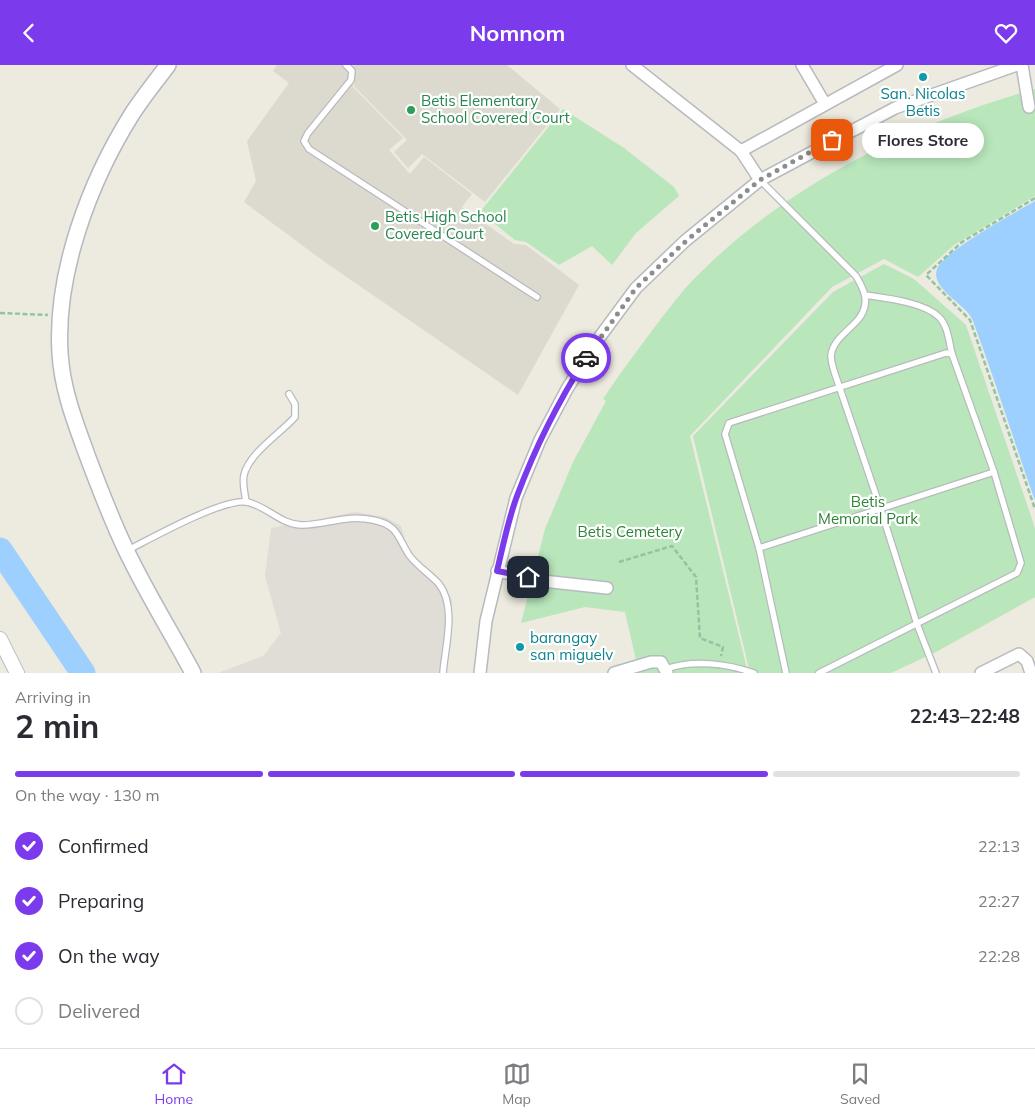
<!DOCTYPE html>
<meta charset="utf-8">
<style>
body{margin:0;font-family:Mulish,sans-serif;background:#f7f7f7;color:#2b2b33;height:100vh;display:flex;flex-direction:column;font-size:19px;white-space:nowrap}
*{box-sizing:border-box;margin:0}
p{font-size:16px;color:#7c7c81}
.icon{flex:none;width:28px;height:28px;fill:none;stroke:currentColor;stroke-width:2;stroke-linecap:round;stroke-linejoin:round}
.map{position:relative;height:608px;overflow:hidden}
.side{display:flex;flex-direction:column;background:#fff;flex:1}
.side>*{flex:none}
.pin{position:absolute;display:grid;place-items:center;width:42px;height:42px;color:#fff;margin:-21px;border-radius:10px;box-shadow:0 2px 8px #0006}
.courier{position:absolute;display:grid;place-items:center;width:50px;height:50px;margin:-25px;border:4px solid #7c3aed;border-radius:50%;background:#fff;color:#222;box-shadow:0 1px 6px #0007}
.bubble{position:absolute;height:35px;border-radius:18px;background:#fff;box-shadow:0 2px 12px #0003;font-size:16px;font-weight:700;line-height:35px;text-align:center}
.head em{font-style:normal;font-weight:700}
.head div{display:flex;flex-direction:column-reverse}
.head{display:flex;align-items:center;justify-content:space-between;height:85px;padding:0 15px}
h1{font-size:32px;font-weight:700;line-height:38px}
.bar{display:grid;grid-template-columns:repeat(4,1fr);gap:8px 5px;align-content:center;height:60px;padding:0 15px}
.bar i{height:6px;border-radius:4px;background:#e1e1e2}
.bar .selected{background:#7c3aed}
.bar p{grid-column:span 4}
ol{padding:0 15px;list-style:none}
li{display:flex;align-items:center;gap:15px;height:55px}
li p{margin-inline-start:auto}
li .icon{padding:5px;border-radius:50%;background:#7c3aed;color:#fff;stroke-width:4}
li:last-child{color:#7c7c81}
li i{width:28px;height:28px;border:2px solid #e1e1e2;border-radius:50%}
header{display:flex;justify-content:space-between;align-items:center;height:65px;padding:0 15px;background:#7c3aed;color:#fff;font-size:22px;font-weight:700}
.tab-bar{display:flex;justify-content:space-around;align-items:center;height:70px;border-top:1px solid #e1e1e2;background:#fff;font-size:14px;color:#7c7c81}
.tab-bar a{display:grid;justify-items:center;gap:2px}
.tab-bar .selected{color:#7c3aed}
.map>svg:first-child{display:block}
.industrial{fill:#e0ddd7}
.education{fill:#dcd9ce}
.green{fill:#b9e6bb}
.water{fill:#9dd0ff}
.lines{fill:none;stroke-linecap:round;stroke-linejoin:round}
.river{stroke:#9dd0ff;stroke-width:25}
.service-casing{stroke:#b7babf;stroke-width:8}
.minor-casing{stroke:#b7babf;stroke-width:14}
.tertiary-casing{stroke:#b7babf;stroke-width:16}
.secondary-casing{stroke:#b5b9bf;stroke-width:18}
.path{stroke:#91c5a2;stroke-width:2.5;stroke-dasharray:5 2.5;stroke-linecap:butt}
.service{stroke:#fff;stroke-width:5.5}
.minor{stroke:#fff;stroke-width:11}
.tertiary{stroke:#fff;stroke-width:14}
.secondary{stroke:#fff;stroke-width:15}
.done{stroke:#8c8e8d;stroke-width:5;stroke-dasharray:0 9}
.route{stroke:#7c3aed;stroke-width:6}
.culture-dot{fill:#0f9aa8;stroke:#fff;stroke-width:2}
.leisure-dot{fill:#2e9e5b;stroke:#fff;stroke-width:2}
.labels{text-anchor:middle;stroke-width:4.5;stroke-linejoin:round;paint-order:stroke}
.culture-label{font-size:15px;fill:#0d838f;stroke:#fff}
.leisure-label{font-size:15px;fill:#27864d;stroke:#fff;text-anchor:start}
.park-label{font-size:15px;fill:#2e8336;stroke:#fff}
</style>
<header><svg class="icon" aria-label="back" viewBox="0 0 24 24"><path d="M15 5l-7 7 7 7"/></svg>Nomnom<svg class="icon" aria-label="heart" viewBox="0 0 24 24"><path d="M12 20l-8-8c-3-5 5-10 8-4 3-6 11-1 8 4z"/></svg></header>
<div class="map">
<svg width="1035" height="608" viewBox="0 0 1035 608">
<rect width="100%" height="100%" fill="#edeadf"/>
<polygon class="industrial" points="355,447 385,452 401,461 409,488 435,510 452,534 446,608 218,608 263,591 281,568 265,511 271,463"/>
<g class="education">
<polygon points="277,0 352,0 354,2 353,22 403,73 389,85 410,109 424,92 472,129 462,142 514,179 526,180 579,220 518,330 322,195 244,137 256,116 247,76 289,18 273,6"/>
<polygon points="354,0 507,0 560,44 485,137 422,89 408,103 394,87 407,75 354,21"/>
</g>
<g class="green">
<path d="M1035 24V131L954 180 918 212 884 194 832 222 690 371 748 608H639L625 547 585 542 521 558 545 464 573 397 606 336 603 334C622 305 642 279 663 251 674 238 684 223 697 211 789 118 911 59 1035 24Z"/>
<polygon points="563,44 624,83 674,122 679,131 636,168 612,200 592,181 559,200 526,177 515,175 480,147"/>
<polygon points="884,199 914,214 966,260 1035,463 1035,532 936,587 891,608 750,608 693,371 833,227"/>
</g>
<path class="water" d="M1035 136V436C1014 376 995 315 973 256 967 239 927 223 938 202 948 184 1014 148 1035 136Z"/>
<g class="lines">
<polyline class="river" points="0,485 83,608"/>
<g class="service-casing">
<g id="service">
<polyline points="346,0 352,6 351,15 308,68 304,76 309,84 537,232"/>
<path d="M760 115 856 211C861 220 867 230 865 240 862 261 833 269 831 291 831 296 833 302 834 306L880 442 917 559 936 608"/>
<path d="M865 230C885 233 924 237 939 252 948 261 949 277 952 289"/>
<path d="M246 437C245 428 242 419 244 410 249 388 281 368 295 352V339L289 329"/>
<polyline points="759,483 994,407"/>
<path d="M128 485C152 473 223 433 247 437 267 441 281 460 302 460 327 460 346 449 373 455 398 460 397 471 409 490 417 501 430 509 439 519 457 542 445 582 443 608"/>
<path d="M666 604C694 594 728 599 754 608"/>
<polyline points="786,608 759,483 725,369 729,358 946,288 952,289 994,407 1021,498 1017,508 819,608"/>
</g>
</g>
<g class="minor-casing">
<g id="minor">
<polyline points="632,0 741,86 760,115"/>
<polyline points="802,0 825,39"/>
<polyline points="1022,0 1029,42"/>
<polyline points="741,86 897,0"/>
<polyline points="497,506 543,516 607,523"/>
<polyline points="480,608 486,556 516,433 540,375 567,324 599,273 636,223 685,176 760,115 895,43 1017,0"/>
<polyline points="614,608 651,597 661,597 667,608"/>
<polyline points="981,608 1019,589 1027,596 1031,608"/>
</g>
</g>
<g class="tertiary-casing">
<polyline id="tertiary" points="0,574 17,608"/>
</g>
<g class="secondary-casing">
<path id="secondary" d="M168 0C156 16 143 32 132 49 90 116 55 208 60 288 62 324 75 357 87 390 99 422 111 454 126 485 146 527 171 567 193 608"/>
</g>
<g class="path">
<polyline points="1035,133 962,177 926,210 970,255 1035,444"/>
<polyline points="0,248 48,250"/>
<polyline points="619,497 672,481 696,512 700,573 723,582 721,591"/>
</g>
<use href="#service" class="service"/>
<use href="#minor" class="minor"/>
<use href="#tertiary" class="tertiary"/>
<use href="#secondary" class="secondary"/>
</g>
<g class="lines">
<polyline class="done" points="586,293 636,223 686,176 760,115 832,75"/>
<path class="route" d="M528 512 497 506C503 481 508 455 517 431 535 383 558 337 586 293"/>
</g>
<g class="culture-dot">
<circle cx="923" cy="12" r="5"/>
<circle cx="520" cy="582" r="5"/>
</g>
<g class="leisure-dot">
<circle cx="411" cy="45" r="5"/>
<circle cx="375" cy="161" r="5"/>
</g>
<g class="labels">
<g class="culture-label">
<text x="923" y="34">San. Nicolas<tspan x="923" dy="17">Betis</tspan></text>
<text x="530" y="578" text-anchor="start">barangay<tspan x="530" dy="17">san miguelv</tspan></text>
</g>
<g class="leisure-label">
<text x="421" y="41">Betis Elementary<tspan x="421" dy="17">School Covered Court</tspan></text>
<text x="385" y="157">Betis High School<tspan x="385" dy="17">Covered Court</tspan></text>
</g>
<g class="park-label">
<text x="868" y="442">Betis<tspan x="868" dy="17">Memorial Park</tspan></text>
<text x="630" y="472">Betis Cemetery</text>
</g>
</g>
</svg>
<div class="pin" style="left:832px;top:75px;background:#ea580c"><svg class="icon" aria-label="bag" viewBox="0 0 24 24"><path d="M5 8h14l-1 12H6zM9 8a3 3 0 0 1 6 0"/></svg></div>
<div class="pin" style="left:528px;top:512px;background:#1f2937"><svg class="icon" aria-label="home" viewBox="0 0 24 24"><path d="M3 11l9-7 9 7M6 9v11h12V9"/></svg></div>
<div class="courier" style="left:586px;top:293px"><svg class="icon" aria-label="car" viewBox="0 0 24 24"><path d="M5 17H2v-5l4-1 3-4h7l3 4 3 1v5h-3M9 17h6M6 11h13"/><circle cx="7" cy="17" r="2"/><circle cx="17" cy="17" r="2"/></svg></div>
<div class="bubble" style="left:862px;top:58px;width:122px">Flores Store</div>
</div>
<section class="side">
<div class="head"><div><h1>2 min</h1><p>Arriving in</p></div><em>22:43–22:48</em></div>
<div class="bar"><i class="selected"></i><i class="selected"></i><i class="selected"></i><i></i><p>On the way · 130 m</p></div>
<ol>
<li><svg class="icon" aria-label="check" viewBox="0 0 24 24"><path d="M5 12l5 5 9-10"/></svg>Confirmed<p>22:13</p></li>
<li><svg class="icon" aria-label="check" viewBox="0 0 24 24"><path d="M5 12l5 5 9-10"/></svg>Preparing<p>22:27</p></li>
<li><svg class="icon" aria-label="check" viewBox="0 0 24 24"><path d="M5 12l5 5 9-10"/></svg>On the way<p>22:28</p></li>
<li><i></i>Delivered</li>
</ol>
</section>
<nav class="tab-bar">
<a class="selected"><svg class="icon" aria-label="home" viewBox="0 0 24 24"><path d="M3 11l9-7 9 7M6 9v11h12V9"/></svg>Home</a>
<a><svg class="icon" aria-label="map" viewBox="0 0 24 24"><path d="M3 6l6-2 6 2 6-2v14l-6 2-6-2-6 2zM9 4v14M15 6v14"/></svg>Map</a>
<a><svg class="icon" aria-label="saved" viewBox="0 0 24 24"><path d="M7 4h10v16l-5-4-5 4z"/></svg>Saved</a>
</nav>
